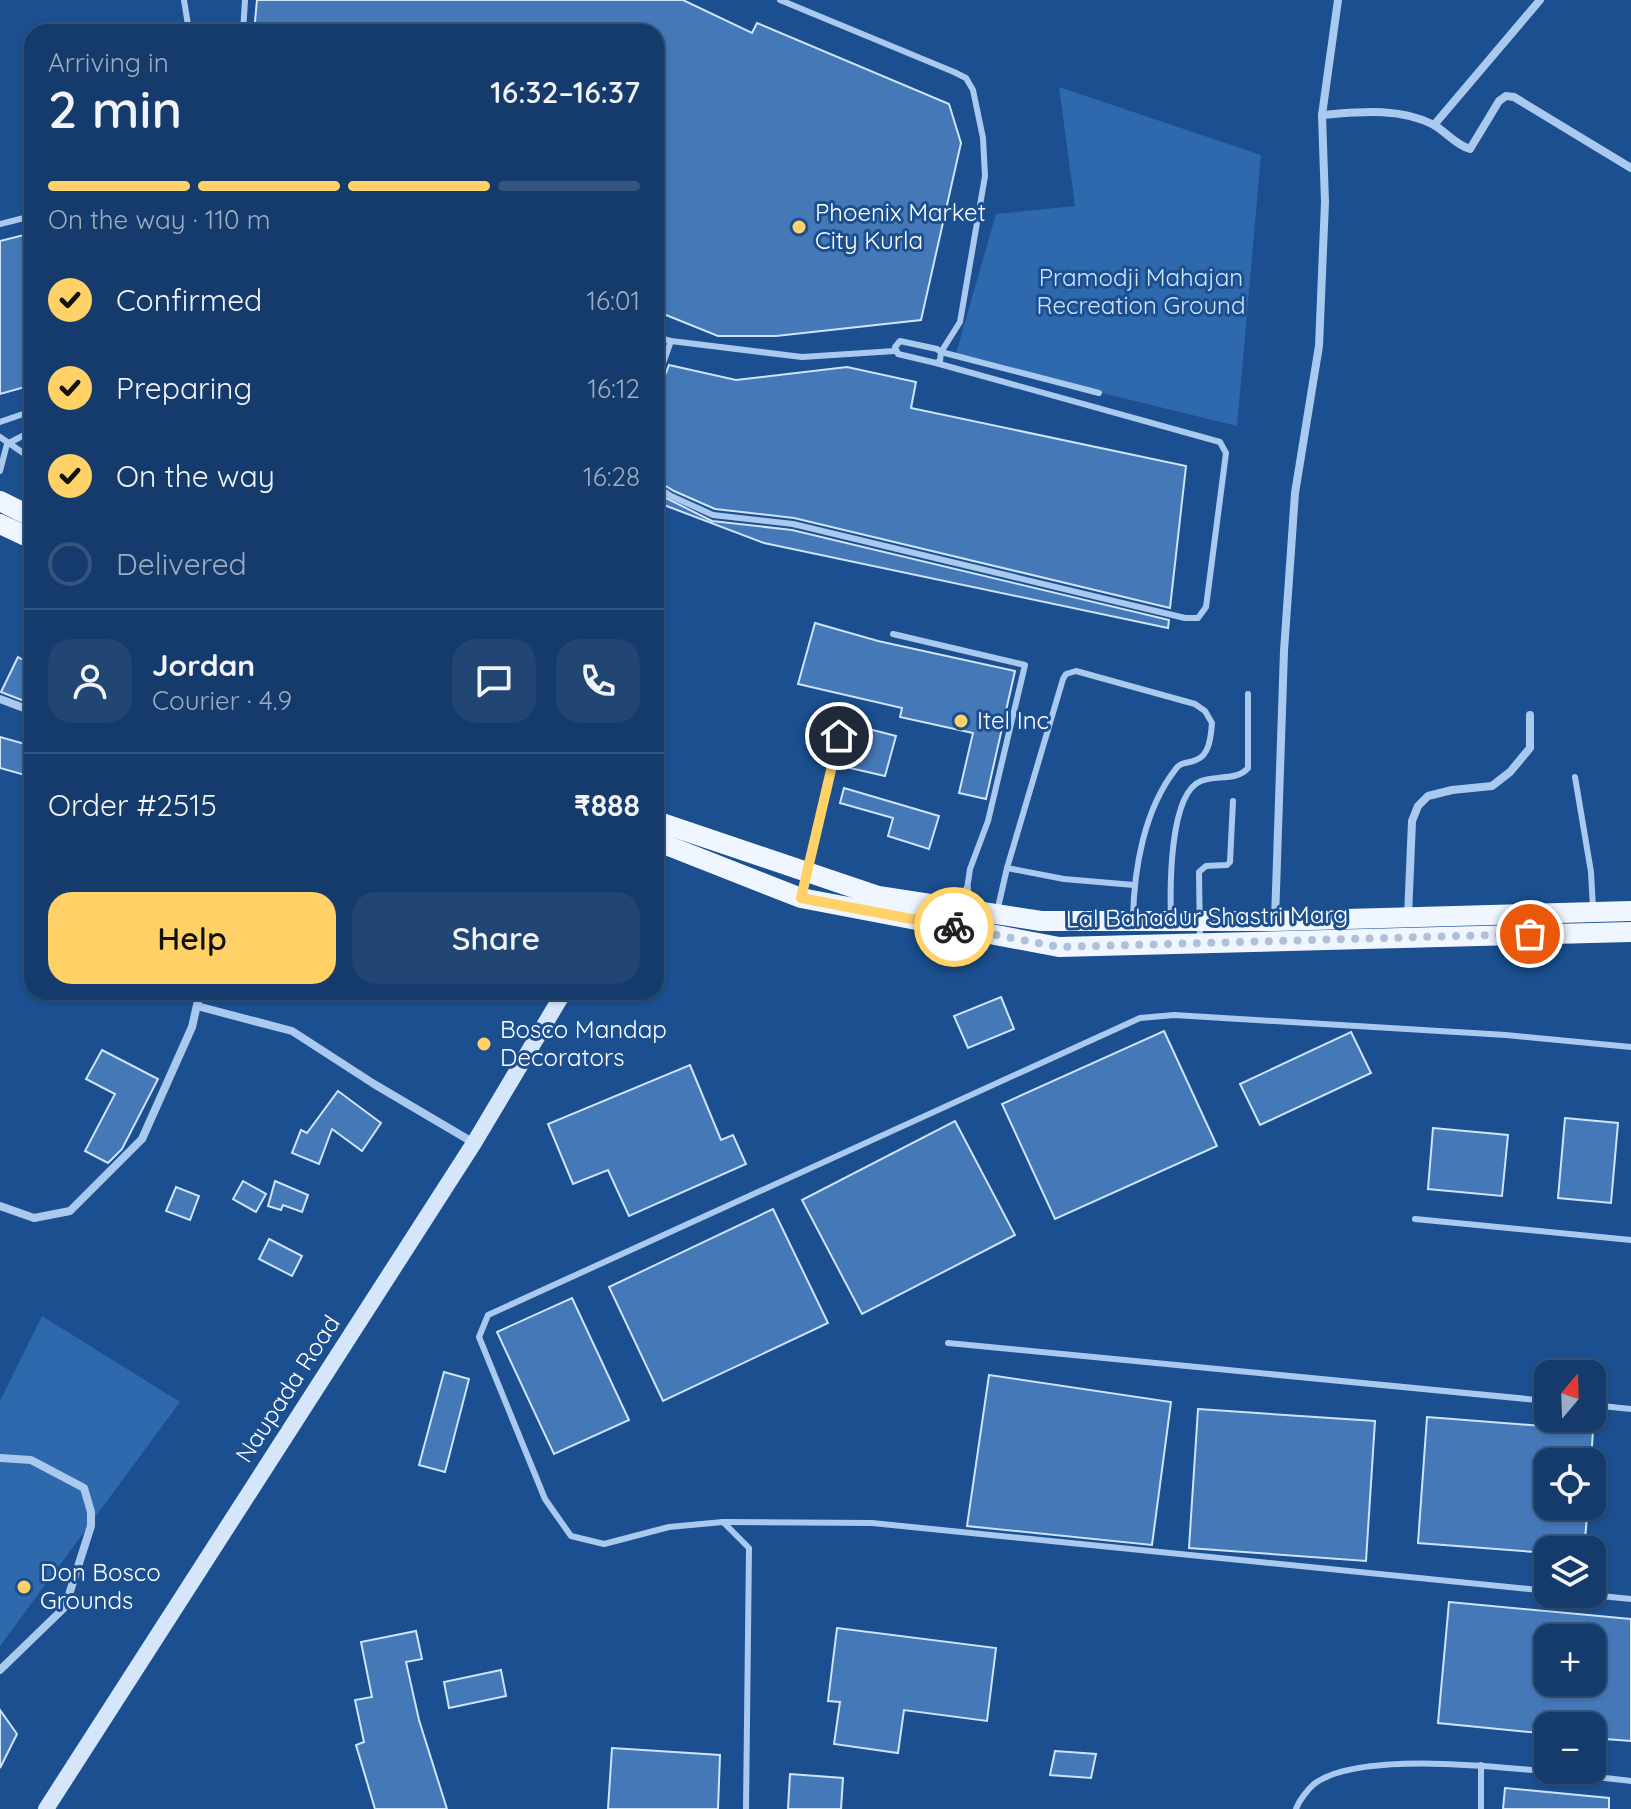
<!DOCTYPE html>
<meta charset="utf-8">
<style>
body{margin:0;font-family:Quicksand,sans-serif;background:#214673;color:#f1f3f6;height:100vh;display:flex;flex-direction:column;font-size:30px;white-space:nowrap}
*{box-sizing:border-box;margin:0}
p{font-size:26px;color:#9dadc1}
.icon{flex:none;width:44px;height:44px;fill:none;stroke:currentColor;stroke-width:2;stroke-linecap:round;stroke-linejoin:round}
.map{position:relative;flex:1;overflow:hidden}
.panel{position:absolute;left:24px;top:24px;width:640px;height:976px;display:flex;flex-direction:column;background:#143b6b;border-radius:24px;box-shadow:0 2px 6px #0004,0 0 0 2px #33557e}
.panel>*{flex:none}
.needle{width:52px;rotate:19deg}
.buttons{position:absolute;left:1534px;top:1360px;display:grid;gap:16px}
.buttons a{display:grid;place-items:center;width:72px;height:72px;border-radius:16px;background:#143b6b;box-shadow:0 2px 6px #0004,0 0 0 2px #33557e;font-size:40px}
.pin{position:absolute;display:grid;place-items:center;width:68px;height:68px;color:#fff;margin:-34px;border:4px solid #fff;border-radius:50%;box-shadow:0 2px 8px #0007}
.courier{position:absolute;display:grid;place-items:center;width:80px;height:80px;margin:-40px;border:6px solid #ffd166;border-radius:50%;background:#fff;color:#222;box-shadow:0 2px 10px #0007}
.head em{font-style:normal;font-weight:600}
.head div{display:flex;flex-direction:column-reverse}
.head{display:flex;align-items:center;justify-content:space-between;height:136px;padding:0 24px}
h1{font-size:52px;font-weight:600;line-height:60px}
.bar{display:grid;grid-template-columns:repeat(4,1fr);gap:12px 8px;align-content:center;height:96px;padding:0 24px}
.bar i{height:10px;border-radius:6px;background:#33557e}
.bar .on{background:#ffd166}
.bar p{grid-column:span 4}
.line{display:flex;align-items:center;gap:20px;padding:0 24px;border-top:2px solid #33557e}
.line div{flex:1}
.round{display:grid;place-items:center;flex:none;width:84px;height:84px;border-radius:24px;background:#214673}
ol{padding:0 24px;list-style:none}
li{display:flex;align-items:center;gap:24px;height:88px}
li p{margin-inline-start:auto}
li .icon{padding:8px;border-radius:50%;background:#ffd166;color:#111;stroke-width:4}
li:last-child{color:#9dadc1}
li i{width:44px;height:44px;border:4px solid #33557e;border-radius:50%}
.primary-button{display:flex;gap:16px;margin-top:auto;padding:16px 24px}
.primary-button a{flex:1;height:92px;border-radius:24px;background:#ffd166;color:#111;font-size:32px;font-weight:600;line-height:92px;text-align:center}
.primary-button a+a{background:#214673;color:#f1f3f6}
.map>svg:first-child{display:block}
.green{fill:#2e69ad}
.building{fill:#4478b7;stroke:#cfe3fa;stroke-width:2;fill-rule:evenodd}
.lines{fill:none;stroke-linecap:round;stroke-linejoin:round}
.lane{stroke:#a9c9ee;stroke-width:6}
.street{stroke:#a9c9ee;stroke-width:8}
.secondary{stroke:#d6e6fa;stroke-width:16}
.primary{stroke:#f0f6ff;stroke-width:20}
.done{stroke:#afc1d8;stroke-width:8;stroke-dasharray:0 14.4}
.route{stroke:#ffd166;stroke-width:10}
.poi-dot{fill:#ffd166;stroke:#1b4f8f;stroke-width:3}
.labels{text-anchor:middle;stroke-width:6;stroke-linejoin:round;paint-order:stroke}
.poi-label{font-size:24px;fill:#fff;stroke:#1b4f8f;text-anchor:start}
.park-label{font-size:24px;fill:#cfe3fa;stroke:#1b4f8f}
.street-label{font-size:24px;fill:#fff;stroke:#1b4f8f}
</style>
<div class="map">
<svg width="1631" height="1809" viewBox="0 0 1631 1809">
<rect width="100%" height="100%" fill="#1b4f8f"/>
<g class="green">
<polygon points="1059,87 1261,155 1237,426 955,357 996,214 1075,206"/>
<polygon points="42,1316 180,1402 0,1646 0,1401"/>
</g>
<g class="building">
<polygon points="257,0 683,0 752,33 757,23 949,104 961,143 921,320 776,336 718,336 656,311 656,32 254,32"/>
<polygon points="32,233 32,385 0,394 0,241"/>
<polygon points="669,365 736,380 847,367 916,382 911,408 1186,466 1170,608 794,518 715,509 674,491 656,480 656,389 661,386"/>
<polygon points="656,493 712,521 792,530 1169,620 1168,628 764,543 656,502"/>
<polygon points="815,623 878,641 1015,671 986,799 959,793 973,733 900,717 902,708 798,684"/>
<polygon points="18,657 32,665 32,704 1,692"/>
<polygon points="861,727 896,736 885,776 850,768"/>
<polygon points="0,737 32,746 32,777 0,768"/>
<polygon points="844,788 939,816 929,849 888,836 893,818 840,803"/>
<polygon points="1001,997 1014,1029 968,1048 954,1016"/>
<polygon points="1164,1031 1217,1146 1055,1219 1002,1104"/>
<polygon points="1351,1032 1371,1073 1260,1125 1240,1084"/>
<polygon points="102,1050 158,1079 122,1149 108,1163 85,1151 115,1094 86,1079"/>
<polygon points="690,1065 721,1140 733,1135 746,1164 629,1216 608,1170 573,1184 548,1124"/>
<polygon points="338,1091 381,1123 362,1151 332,1129 319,1164 292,1153 301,1130 307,1133"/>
<polygon points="1565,1118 1618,1123 1611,1203 1558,1198"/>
<polygon points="955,1121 1015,1235 862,1314 802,1200"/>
<polygon points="1433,1128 1508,1135 1502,1196 1428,1189"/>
<polygon points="243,1181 266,1194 256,1212 233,1199"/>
<polygon points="275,1181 308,1195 302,1212 283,1205 281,1210 268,1206"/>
<polygon points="176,1187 199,1196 190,1220 166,1211"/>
<polygon points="773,1209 828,1323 663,1401 609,1287"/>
<polygon points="269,1239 302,1256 292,1276 259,1259"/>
<polygon points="572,1298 629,1420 554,1454 497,1332"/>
<polygon points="444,1372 469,1379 445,1472 419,1465"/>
<polygon points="989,1375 1171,1402 1152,1545 967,1526"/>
<polygon points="1198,1409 1375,1421 1366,1561 1189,1548"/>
<polygon points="1427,1417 1593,1430 1591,1462 1548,1462 1548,1506 1588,1506 1584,1550 1548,1550 1548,1553 1418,1543"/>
<path d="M1449 1602 1631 1619V1741L1592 1738V1726H1548V1734L1438 1723ZM1548 1638H1592V1682H1548Z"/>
<polygon points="837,1628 996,1648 987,1721 904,1710 898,1753 834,1744 840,1702 828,1701"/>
<polygon points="416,1631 422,1659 406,1662 419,1720 447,1809 375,1809 356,1745 364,1742 355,1700 372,1697 361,1642"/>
<polygon points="501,1670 506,1696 449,1708 444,1682"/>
<polygon points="0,1710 17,1734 0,1768"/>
<polygon points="612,1748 720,1755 718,1809 608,1809"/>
<polygon points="1055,1751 1096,1754 1091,1778 1050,1775"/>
<polygon points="790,1774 843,1778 841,1809 788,1809"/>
<polygon points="1505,1788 1609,1798 1609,1809 1503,1809"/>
</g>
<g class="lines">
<g class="lane">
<polyline points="184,0 188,25 194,32"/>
<polyline points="780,0 954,72 966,78 973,90 983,138 985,176 960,322 941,352 1099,393"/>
<polyline points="243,32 245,0"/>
<polyline points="0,224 32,216"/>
<polyline points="656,337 671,341 802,357 895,351"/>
<polygon points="900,341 937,349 941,352 940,361 936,363 898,354 895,347"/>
<polyline points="656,383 671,341"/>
<polyline points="0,422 32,411"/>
<polyline points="0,437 32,459"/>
<polyline points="0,471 7,444 32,431"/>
<polyline points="656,486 671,496 713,515 793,524 1185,618 1198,618 1206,607 1226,453 1220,442 936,363"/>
<polyline points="893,634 1025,665 988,821 970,869 967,889"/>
<polyline points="1575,777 1591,872 1593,908"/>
<polyline points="1007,868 1064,879 1134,885"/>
<polyline points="802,894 845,709"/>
<path d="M997 912 1007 868 1063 679 1066 674 1076 671 1195 704 1205 711 1212 723C1211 735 1210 755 1196 760 1187 764 1181 761 1175 770 1144 810 1134 869 1133 918"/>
<path d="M1171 918C1170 889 1169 793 1201 781 1216 775 1237 781 1248 768V694"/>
<polyline points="1200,941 1199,872 1206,866 1227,865 1230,862 1233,801"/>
<polyline points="1415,1219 1631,1240"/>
<polyline points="948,1343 1548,1401"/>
<polyline points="1592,1405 1631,1409"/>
<polyline points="723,1522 872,1523 1548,1591"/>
<polyline points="1581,1594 1631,1599"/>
<polyline points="1481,1765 1481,1809"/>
<polyline points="746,1809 749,1548 723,1522 669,1527 604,1544 571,1536 545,1499 479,1337 488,1315 1140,1018 1174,1015 1506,1035 1631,1047"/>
<path d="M1296 1809C1299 1801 1307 1790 1314 1784 1367 1744 1563 1774 1631 1781"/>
</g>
<g class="street">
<path d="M1322 115C1358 112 1400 107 1434 125 1446 132 1456 145 1470 149L1499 101 1506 96 1514 97 1631 168"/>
<polyline points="1434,125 1540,0"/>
<polyline points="0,699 32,711"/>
<polyline points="963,908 967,889"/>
<polyline points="1408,916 1412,821 1418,806 1428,796 1452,790 1492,786 1510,772 1530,748 1530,715"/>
<polyline points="1275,920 1284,651 1295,493 1319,346 1325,202 1322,115 1338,0"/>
<polyline points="197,1006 292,1031 374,1084 474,1143"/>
<polyline points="0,1206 34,1218 70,1211 142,1139 192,1027 200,992"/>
<polyline points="0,1458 31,1460 84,1488 91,1512 91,1526 65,1607 0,1670"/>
</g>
<polyline class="secondary" points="46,1809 474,1143 564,992"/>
<g class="primary">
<polyline points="0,501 32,517"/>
<polyline points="0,524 32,539"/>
<polyline points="656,821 878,896 1041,921 1275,921 1631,911"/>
<polyline points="656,841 801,898 1059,947 1631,932"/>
</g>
</g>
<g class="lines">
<polyline class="done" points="954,927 1059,947 1530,934"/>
<polyline class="route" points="839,736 801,898 954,927"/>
</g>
<g class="poi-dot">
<circle cx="799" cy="227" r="8"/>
<circle cx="961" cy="721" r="8"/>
<circle cx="484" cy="1044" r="8"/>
<circle cx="24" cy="1587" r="8"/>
</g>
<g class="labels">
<g class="poi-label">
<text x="815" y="221">Phoenix Market<tspan x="815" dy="28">City Kurla</tspan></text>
<text x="977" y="729">Itel Inc</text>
<text x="500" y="1038">Bosco Mandap<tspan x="500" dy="28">Decorators</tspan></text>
<text x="40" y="1581">Don Bosco<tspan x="40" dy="28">Grounds</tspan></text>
</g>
<g class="park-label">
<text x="1141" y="286">Pramodji Mahajan<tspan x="1141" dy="28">Recreation Ground</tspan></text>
</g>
<g class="street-label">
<text transform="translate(1207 917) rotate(-1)" y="8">Lal Bahadur Shastri Marg</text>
<text transform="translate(288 1389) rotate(-57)" y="8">Naupada Road</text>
</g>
</g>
</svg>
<div class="buttons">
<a><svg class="needle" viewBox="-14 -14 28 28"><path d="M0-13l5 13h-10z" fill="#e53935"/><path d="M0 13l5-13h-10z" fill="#9dadc1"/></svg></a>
<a><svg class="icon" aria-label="locate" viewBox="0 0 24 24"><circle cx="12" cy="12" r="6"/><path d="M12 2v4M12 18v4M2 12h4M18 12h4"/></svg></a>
<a><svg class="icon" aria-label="layers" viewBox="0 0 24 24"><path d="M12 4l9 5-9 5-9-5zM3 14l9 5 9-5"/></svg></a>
<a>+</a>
<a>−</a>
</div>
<div class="pin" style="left:1530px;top:934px;background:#ea580c"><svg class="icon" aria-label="bag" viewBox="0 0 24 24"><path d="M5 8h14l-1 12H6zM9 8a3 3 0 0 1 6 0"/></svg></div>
<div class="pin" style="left:839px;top:736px;background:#1f2937"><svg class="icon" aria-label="home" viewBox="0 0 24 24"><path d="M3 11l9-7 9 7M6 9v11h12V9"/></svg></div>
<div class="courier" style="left:954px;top:927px"><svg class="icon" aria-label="bike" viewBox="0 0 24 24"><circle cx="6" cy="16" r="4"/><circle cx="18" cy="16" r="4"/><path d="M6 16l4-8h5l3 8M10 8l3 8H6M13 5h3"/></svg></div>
<section class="panel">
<div class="head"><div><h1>2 min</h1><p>Arriving in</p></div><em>16:32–16:37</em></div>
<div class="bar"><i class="on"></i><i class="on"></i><i class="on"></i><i></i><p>On the way · 110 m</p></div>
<ol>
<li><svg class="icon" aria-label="check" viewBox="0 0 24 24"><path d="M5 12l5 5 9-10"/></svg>Confirmed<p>16:01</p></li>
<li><svg class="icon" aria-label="check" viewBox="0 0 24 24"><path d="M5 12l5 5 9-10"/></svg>Preparing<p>16:12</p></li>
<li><svg class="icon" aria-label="check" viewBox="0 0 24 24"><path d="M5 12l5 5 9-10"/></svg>On the way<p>16:28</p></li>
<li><i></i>Delivered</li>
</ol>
<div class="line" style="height:144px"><a class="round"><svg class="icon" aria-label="person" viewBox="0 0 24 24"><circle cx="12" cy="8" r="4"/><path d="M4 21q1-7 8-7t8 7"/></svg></a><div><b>Jordan</b><p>Courier · 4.9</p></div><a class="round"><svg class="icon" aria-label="chat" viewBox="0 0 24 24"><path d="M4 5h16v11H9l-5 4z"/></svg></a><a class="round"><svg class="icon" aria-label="phone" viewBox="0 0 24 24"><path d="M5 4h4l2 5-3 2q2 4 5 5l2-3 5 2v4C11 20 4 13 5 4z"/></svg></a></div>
<div class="line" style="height:104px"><div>Order #2515</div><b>₹888</b></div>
<div class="primary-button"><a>Help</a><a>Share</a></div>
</section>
</div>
